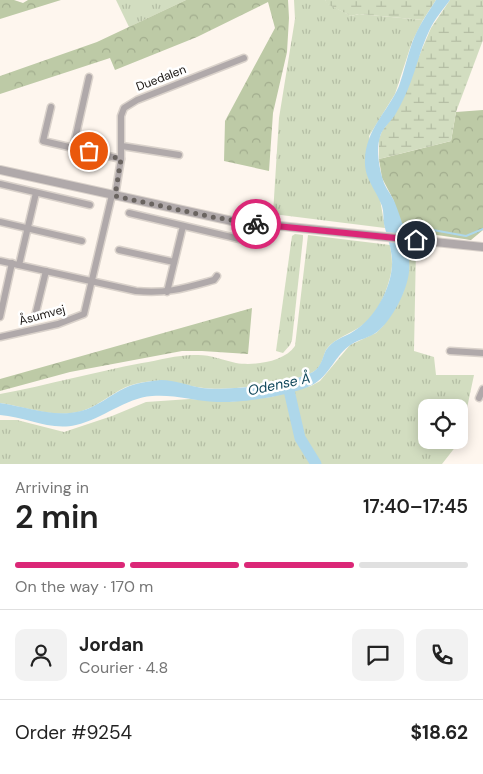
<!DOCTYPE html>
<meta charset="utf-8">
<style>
body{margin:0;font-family:"DM Sans",sans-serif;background:#f2f2f2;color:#222;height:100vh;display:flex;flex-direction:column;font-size:19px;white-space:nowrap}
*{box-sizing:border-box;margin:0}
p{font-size:16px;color:#767676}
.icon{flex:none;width:28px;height:28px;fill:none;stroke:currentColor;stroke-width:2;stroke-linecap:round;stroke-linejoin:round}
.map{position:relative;height:464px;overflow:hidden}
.sheet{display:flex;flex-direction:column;background:#fff;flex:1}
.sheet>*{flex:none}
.buttons{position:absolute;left:418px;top:399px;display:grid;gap:10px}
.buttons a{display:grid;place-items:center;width:50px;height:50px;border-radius:10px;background:#fff;box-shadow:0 2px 12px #0003;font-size:25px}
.pin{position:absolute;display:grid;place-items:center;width:42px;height:42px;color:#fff;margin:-21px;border:2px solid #fff;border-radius:50%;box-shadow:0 1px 5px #0007}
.courier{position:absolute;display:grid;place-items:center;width:50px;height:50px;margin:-25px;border:4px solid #db2777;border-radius:50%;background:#fff;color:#222;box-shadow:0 1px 6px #0007}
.headline em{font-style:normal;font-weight:600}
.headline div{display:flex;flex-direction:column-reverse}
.headline{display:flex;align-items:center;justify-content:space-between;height:85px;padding:0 15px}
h1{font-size:32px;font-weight:600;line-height:38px}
.bar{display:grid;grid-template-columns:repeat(4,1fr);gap:8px 5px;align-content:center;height:60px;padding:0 15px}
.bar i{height:6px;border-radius:4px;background:#e0e0e0}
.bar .current{background:#db2777}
.bar p{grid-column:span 4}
.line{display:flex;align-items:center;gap:12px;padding:0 15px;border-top:1px solid #e0e0e0}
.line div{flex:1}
.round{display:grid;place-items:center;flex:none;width:52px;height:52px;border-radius:10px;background:#f2f2f2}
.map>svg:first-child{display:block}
.grass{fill:url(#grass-tufts);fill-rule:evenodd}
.forest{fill:url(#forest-crowns)}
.wetland{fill:url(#wetland-marsh)}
.water{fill:#aed7ea}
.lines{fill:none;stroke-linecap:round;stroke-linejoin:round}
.stream{stroke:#aed7ea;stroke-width:2}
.river{stroke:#aed7ea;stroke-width:11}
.minor-casing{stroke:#dad2cb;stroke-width:9}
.tertiary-casing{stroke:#dad2cb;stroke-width:10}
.minor{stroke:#b0a9aa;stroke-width:6}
.tertiary{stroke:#b0a9aa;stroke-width:8}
.done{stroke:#6a6460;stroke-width:5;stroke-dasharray:0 9}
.route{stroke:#db2777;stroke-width:6}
.labels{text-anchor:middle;stroke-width:5;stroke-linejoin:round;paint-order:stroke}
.street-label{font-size:12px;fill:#1a1613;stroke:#fff}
.water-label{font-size:14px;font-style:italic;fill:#12495d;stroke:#fff}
</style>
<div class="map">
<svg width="483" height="464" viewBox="0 0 483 464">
<defs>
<pattern id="grass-tufts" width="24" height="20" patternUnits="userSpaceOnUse" patternTransform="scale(1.25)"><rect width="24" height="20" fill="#d2ddc0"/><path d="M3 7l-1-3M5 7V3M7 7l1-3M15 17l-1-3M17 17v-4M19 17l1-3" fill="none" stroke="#b4bda4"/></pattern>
<pattern id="forest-crowns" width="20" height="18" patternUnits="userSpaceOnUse" patternTransform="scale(1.25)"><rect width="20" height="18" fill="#bdcaa6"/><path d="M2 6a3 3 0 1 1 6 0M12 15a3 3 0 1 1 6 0" fill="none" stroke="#a2ad8e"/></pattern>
<pattern id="wetland-marsh" width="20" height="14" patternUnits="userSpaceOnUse" patternTransform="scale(1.25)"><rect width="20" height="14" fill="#d2ddc0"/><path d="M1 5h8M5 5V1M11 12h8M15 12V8" fill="none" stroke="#b4bda4"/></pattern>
</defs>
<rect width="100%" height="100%" fill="#fef6ee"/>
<g class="grass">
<polygon points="116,0 186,0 129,27"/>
<polygon points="294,0 325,0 328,4 351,16 359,14 423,20 412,42 395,94 369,136 385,228 273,214 279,118 295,19"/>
<polygon points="295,234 303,235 303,238 292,340 290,345 283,353 276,351 292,236"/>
<path d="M308 235 390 245C391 252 392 258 392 264 392 279 380 310 369 320 360 328 351 332 340 338 335 341 329 345 326 350 322 359 322 367 313 372 290 384 230 391 204 388 186 386 170 379 152 381 143 382 133 384 126 387 111 394 98 406 82 411 54 419 28 407 0 403V394C48 385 94 372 142 363 160 360 180 354 198 355 211 355 223 360 236 363 254 366 284 362 295 346Z"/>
<path d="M416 248 414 351 434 357 436 375H474L460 441 442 464H0V420H17L64 432 112 416 146 402 190 399 229 402 271 397 311 386 320 381 350 345 376 333 383 326 403 293 409 269 408 251ZM426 408H459V440H426Z"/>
</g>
<g class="forest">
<polygon points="0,0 14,0 23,3 28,0 61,0 0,19"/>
<polygon points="186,0 288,0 289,18 287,52 273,113 269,171 224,161 225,121 275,28 268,2 197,37 115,70 110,58 0,94 0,76 97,42"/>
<polygon points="483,110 483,230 471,240 403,230 393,199 382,178 379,159 451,141 456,112"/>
<polygon points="252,308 248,354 202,351 182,351 70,372 0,391 0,379"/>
</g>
<g class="wetland">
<polygon points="325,0 436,0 423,20 359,14 351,16 327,4"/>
<polygon points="450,0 483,0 483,40 456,112 451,141 379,159 379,139 382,131 394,115 431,28"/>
</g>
<path class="water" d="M436 0H450C443 9 435 19 430 29 419 51 415 76 404 98 401 104 398 110 395 115 390 123 382 128 380 137 376 149 379 168 383 180 385 188 392 195 395 203 403 223 411 250 409 272 407 291 392 320 377 332 369 338 360 339 352 344 335 354 330 376 312 385 291 396 241 403 217 402 195 401 173 394 152 396 125 398 103 419 76 425 50 431 26 417 0 415V403C28 407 53 418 81 411 97 407 110 395 125 388 135 383 150 381 161 380 175 380 189 386 202 388 227 391 291 384 313 372 322 366 322 358 326 350 329 346 333 342 337 340 343 336 349 335 354 331 374 319 391 289 392 265 393 251 387 238 384 224 383 218 384 212 382 206 376 189 364 179 365 160 366 129 387 113 399 86 404 72 407 57 412 43 418 27 427 14 436 0Z"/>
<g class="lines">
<polyline class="stream" points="400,224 466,236 483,229"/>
<polyline class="river" points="288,386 300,438 316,464"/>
<g class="minor-casing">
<g id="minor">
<polyline points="51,107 43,141 121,159"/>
<polyline points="122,146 179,155"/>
<polyline points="73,148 89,77"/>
<polyline points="0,184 90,205"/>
<polyline points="115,196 121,159 121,116 124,108 137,100 244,58"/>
<polyline points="129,213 248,241"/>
<polyline points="0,222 82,241"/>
<polyline points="119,250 174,262"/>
<path d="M0 261 136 291C167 294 185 288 214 280L217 276"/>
<polyline points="19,265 36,193"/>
<polyline points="167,292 183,226"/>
<polyline points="35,316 46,271"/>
<polyline points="0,317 12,263"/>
<polyline points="0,337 58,324 84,314 112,195"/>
<polyline points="450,351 483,353"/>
<polyline points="479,398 483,389"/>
</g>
</g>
<g class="tertiary-casing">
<polyline id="tertiary" points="0,170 232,221 483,247"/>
</g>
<use href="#minor" class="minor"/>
<use href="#tertiary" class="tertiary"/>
</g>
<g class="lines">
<polyline class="done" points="89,151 121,159 115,196 212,217 256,224"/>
<polyline class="route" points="256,224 416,240"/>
</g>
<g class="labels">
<g class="street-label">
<text transform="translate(161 78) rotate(-21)" y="4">Duedalen</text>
<text transform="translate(42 315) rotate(-15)" y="4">Åsumvej</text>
</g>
<g class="water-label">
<text transform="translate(279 384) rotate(-12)" y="5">Odense Å</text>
</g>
</g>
</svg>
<div class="buttons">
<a><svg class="icon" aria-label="locate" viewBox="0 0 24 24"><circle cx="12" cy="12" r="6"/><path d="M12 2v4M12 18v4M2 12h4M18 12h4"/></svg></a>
</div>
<div class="pin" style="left:89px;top:151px;background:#ea580c"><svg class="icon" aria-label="bag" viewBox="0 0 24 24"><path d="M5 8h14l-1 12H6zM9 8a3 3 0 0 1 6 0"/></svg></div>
<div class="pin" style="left:416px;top:240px;background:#1f2937"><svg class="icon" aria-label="home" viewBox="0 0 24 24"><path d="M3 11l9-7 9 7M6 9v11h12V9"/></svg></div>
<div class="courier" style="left:256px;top:224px"><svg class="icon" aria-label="bike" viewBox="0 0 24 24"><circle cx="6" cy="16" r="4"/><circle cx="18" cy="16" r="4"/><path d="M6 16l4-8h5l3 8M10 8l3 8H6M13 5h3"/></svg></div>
</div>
<section class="sheet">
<div class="headline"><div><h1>2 min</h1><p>Arriving in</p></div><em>17:40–17:45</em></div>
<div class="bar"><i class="current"></i><i class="current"></i><i class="current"></i><i></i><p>On the way · 170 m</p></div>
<div class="line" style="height:90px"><a class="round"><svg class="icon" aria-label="person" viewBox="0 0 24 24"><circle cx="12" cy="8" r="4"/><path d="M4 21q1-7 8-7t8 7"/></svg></a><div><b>Jordan</b><p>Courier · 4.8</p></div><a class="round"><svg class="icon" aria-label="chat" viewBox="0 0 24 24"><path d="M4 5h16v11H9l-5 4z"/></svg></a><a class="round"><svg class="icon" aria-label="phone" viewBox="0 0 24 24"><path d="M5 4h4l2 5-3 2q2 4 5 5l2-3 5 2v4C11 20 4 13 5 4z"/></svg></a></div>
<div class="line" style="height:65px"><div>Order #9254</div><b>$18.62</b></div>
</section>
